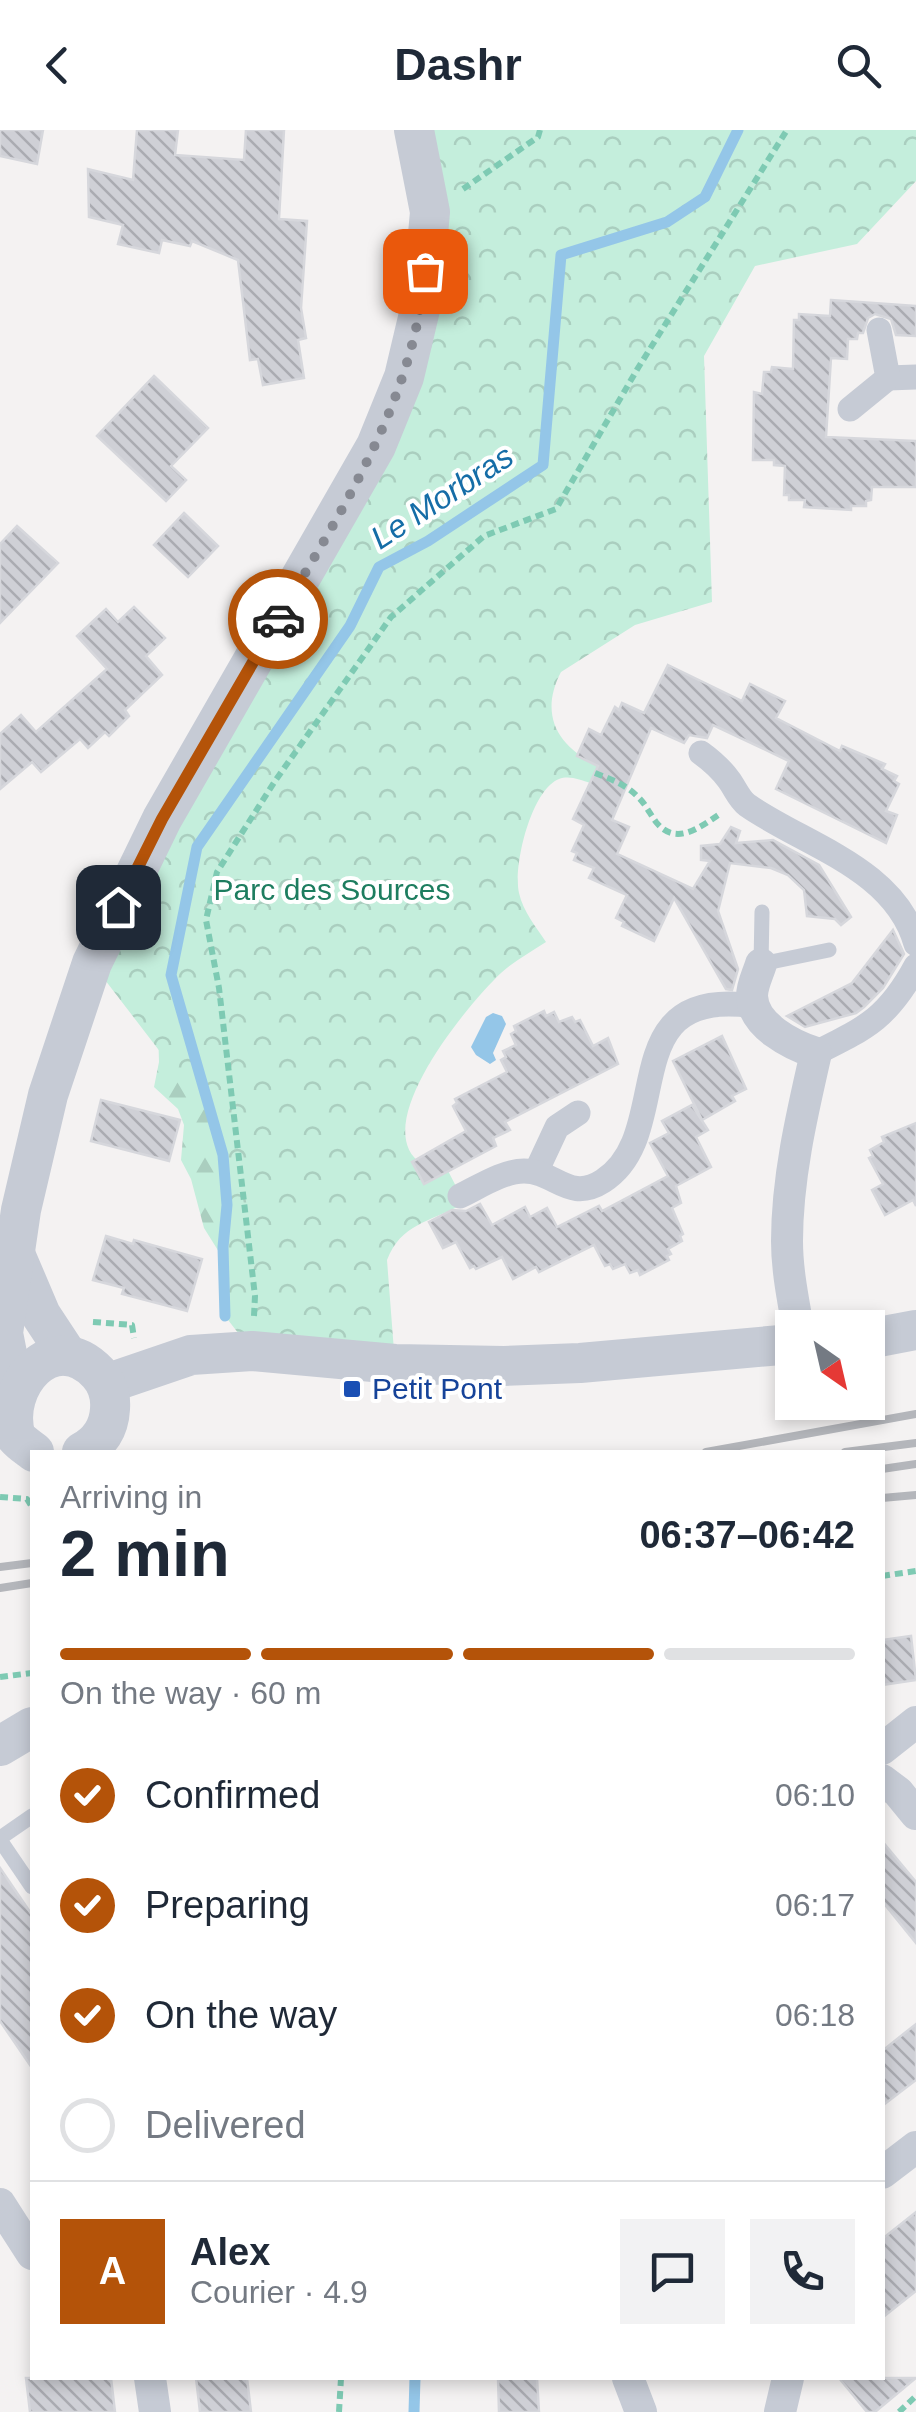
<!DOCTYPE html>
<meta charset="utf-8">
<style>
body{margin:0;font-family:Helvetica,sans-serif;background:#f2f2f3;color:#1f2937;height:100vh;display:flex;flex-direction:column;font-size:38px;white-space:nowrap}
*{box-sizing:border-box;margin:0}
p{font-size:32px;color:#747a83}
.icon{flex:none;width:55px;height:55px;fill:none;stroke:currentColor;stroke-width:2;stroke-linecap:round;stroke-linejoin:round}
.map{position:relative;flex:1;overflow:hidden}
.details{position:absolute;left:30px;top:1320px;width:855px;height:930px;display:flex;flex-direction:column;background:#fff;border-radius:0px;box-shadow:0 5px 15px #0003}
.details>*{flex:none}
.needle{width:65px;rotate:146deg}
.buttons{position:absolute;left:775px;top:1180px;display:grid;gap:20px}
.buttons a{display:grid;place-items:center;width:110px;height:110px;border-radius:0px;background:#fff;box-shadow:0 5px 15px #0003;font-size:50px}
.pin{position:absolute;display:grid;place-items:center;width:85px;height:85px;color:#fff;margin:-42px;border-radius:20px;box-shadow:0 5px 15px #0006}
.courier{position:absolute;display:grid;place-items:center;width:100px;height:100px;margin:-50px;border:8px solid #b45309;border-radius:50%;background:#fff;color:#222;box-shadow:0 2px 12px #0007}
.head em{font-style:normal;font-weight:700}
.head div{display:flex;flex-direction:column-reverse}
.head{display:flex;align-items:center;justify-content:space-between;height:170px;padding:0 30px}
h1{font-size:65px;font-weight:700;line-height:75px}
.bar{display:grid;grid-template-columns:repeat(4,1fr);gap:15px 10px;align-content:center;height:120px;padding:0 30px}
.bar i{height:12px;border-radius:8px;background:#e0e1e3}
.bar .selected{background:#b45309}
.bar p{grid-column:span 4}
.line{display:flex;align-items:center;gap:25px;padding:0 30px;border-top:2px solid #e0e1e3}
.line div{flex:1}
.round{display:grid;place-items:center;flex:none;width:105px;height:105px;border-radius:0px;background:#f2f2f3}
ol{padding:0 30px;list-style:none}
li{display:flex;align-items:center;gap:30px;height:110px}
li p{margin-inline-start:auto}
li .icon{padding:10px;border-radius:50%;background:#b45309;color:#fff;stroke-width:4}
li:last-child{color:#747a83}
li i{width:55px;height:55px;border:5px solid #e0e1e3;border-radius:50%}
header{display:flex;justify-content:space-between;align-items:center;height:130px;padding:0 30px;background:#fff;font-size:45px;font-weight:700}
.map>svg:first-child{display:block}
.forest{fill:url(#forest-firs)}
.park{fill:url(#park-crowns)}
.water{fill:#94c6e8}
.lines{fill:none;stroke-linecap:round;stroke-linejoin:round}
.stream{stroke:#94c6e8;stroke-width:11}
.building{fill:url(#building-back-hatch);stroke:#d6d7dc;stroke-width:2.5}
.path{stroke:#7ecab3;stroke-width:6;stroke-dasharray:8 5;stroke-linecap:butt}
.service{stroke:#c6cbd5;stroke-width:15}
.pedestrian{stroke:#c6cbd5;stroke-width:25}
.minor{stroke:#c6cbd5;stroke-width:32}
.tertiary{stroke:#c6cbd5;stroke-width:40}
.rail{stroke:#b4b6bb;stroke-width:8}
.done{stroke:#868992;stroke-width:10;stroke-dasharray:0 18}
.route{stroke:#b45309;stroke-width:12}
.transit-dot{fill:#1a4fb4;stroke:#fff;stroke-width:4}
.labels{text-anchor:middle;stroke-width:8;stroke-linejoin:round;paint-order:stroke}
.park-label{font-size:30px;fill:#1d7d5f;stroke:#fff}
.transit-label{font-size:30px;fill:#164399;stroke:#fff;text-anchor:start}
.water-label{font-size:32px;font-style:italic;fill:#156da7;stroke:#fff}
</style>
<header><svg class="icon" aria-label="back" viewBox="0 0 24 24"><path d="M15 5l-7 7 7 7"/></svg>Dashr<svg class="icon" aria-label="search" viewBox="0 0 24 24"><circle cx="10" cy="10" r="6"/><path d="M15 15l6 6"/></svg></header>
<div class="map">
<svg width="916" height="2282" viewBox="0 0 916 2282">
<defs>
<pattern id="forest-firs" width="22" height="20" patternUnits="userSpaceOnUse" patternTransform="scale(2.5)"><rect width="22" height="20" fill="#c4eedc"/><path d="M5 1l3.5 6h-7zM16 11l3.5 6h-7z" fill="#aacebf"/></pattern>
<pattern id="park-crowns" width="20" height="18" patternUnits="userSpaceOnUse" patternTransform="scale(2.5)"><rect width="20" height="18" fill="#c4eedc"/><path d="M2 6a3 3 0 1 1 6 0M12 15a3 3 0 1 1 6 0" fill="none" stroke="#aacebf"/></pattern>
<pattern id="building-back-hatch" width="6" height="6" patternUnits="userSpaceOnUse" patternTransform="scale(2.5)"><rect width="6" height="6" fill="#cfd0d6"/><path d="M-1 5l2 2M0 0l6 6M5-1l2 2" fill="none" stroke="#aaabb1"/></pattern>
</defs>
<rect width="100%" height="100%" fill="#f4f2f2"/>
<polygon class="forest" points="155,786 232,1023 229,1138 204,1098 191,1049 181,1030 184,995 178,979 154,957 159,932"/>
<path class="park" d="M414 0H916V51L857 114 755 136 704 226 712 472 635 495 561 542C539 584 557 617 598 635L590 653C581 650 569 645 559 649 531 660 513 736 519 763 523 781 536 797 546 812 531 822 514 831 501 843 469 873 365 997 422 1034L445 1035 462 1068 461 1075C429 1092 401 1094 387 1130L395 1234 252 1221 225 1186 223 1117 227 1075 223 1025 214 992 92 833 404 247Z"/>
<polygon class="water" points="493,883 502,886 506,894 493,923 496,930 490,934 476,925 471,917 486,887"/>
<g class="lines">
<g class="stream">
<polyline points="225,1186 223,1117 227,1075 223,1025 171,845 197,717 350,496 379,437 428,411 543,335 561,125 667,92 705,67 738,0"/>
<polyline points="414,2282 415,2248"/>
</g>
</g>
<g class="building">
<polygon points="0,0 43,0 37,34 0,26"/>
<polygon points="137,0 178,0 175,25 244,30 246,0 284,0 279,89 307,91 301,178 306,208 298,210 304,248 263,255 258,229 250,230 238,130 192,111 190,116 162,110 159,123 118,114 123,95 89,87 88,39 133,50"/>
<polygon points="831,170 916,176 916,206 896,205 891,189 875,184 868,188 863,203 858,203 857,209 848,209 847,229 831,228 826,307 916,311 916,357 872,357 871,370 866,371 866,376 851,376 851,380 804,377 805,370 789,370 789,365 784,365 785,336 774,335 774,330 753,330 754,262 762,264 764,242 771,242 772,237 793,239 794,190 799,190 799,184 830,186"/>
<polygon points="154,246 208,298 171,336 186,350 166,371 97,306"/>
<polygon points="184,383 218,416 188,447 154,415"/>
<polygon points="17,396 58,433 0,493 0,414"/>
<polygon points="134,477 165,508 146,526 162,545 125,580 129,586 109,606 105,602 88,618 80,609 41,642 32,632 0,659 0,604 21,585 36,602 107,539 77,506 106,479 118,492"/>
<polygon points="668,535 742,571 750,554 785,571 776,588 840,621 842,616 885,634 882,639 897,646 894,651 899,654 886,681 897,685 886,713 776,659 789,631 713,595 707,608 689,605 684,613 651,598 612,690 629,697 617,724 693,759 710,731 701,730 701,716 720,714 731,697 740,701 736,713 773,710 819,735 851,787 841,795 835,789 807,786 804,760 788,745 771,738 730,733 718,781 738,839 732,860 726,859 674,768 654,811 622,796 624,792 616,788 627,765 589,748 594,738 574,730 577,723 572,721 584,695 573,689 598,636 577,626 589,599 601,605 615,577 619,580 622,573 644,583"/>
<polygon points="893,800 904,824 883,858 864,877 856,883 805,897 787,886 852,853"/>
<polygon points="544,881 546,886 554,882 559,892 572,887 575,892 580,890 593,916 608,908 618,934 505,992 510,1000 493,1008 496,1016 424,1054 412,1032 466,1001 453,976 457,973 455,969 507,942 501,930 506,927 503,921 516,915 511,904 516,901 514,896"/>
<polygon points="722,906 746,959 732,966 735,971 702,990 673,931"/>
<polygon points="101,970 180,990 169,1031 91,1011"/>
<polygon points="692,975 708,1000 696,1007 711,1037 676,1056 681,1073 672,1078 683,1104 680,1106 682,1111 668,1119 671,1124 667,1126 669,1130 640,1145 638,1140 630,1143 625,1134 613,1139 610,1134 605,1136 594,1115 539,1142 536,1137 513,1149 502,1127 476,1139 474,1136 470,1138 456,1112 443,1118 429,1092 452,1080 466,1081 480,1074 492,1095 525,1077 530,1087 547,1078 557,1097 599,1076 602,1081 668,1046 650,1013 669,1003 662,991"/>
<polygon points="916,993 916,1076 913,1070 885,1085 872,1060 883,1054 869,1028 873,1026 870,1020 884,1012 882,1007"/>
<polygon points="106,1106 133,1114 134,1110 202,1129 187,1181 122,1164 124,1158 93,1150"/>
<polygon points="911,1506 916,1550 882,1555 882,1510"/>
<polygon points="882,1711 916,1752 916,1813 882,1771"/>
<polygon points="0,1738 32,1785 32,1938 0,1891"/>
<polygon points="916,1894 916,1950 882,1976 882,1921"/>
<polygon points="916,2082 916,2161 882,2188 882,2109"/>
<polygon points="26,2248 111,2248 115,2282 30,2282"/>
<polygon points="196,2248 247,2248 251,2282 200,2282"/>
<polygon points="498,2248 537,2248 539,2282 499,2282"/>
<polygon points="839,2248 916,2248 875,2282 867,2282"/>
</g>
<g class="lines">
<g class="path">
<polyline points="463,59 538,7 540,0"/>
<path d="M595 643C610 649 625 654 637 666 645 673 650 684 656 692 676 717 700 697 720 684"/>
<polyline points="254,1186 255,1166 219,858 206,790 217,742 275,651 391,487 484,406 556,379 638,238 787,0"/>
<polyline points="93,1192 132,1195 134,1208"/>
<polyline points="0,1367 27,1369 32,1377"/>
<polyline points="882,1446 916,1441"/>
<polyline points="0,1547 32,1543"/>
<polyline points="339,2282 341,2248"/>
<polyline points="899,2282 916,2266"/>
</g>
<g class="service">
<polyline points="762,782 761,834 829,820"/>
<polyline points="0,1708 32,1686"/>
<polyline points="0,1710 32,1757"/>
</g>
<g class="pedestrian">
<polyline points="888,248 916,247"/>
<polyline points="850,279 888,248 879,200"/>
<path d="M701 623C712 631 721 639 729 650 735 658 739 669 747 675 804 715 895 738 916 814"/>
<path d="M816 923C866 898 888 888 916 836"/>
<polyline points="536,1042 557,997 578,983"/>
<path d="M460 1066C479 1057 503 1041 524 1041 555 1041 569 1073 603 1051 678 1003 610 855 754 876"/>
</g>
<g class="minor">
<path d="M761 834C758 844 752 855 752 866 753 896 792 915 816 923 802 984 787 1048 787 1111 787 1140 793 1169 798 1198"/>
<polyline points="882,1619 916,1592"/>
<polyline points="882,1650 898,1662 916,1684"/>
<polyline points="882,2043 916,2017"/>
<polyline points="0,2074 32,2124"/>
<polyline points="150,2248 155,2282"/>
<polyline points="628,2248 641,2282"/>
<polyline points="780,2282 788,2248"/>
</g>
<g class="tertiary">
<polyline points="15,1124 41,1185 68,1226"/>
<polyline points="868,1209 916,1200"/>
<polyline points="13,1254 3,1203 21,1080 48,965 92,833 162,689 376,316 404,247 422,171 430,82 414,0"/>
<polyline points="106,1254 191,1225 252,1221 395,1234 504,1236 580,1233 792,1214"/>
<path d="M34 1322C29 1318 21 1313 16 1307 0 1257 53 1195 98 1243 107 1253 111 1266 110 1279 109 1299 99 1313 82 1322"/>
<polyline points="0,1616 32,1597"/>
</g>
<g class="rail">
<polyline points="706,1322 916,1284"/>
<polyline points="845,1322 916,1313"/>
<polyline points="882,1339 916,1334"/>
<polyline points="882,1368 916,1365"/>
<polyline points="0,1437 32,1433"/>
<polyline points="0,1458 32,1453"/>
</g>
</g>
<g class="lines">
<path class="done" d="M278 489C342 380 414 270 425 141"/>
<polyline class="route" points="118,777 162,689 278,489"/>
</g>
<rect class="transit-dot" x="342" y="1249" width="20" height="20" rx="5"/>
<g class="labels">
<g class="park-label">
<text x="332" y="770">Parc des Sources</text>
</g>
<g class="transit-label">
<text x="372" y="1269">Petit Pont</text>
</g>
<g class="water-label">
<text transform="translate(442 367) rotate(-33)" y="11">Le Morbras</text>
</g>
</g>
</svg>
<div class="buttons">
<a><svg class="needle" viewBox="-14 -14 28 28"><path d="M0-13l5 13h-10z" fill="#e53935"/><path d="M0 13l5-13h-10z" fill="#747a83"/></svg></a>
</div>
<div class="pin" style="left:425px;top:141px;background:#ea580c"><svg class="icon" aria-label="bag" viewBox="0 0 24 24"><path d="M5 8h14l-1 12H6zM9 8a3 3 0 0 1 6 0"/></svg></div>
<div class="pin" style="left:118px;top:777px;background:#1f2937"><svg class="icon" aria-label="home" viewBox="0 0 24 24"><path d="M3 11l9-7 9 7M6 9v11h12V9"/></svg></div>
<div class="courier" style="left:278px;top:489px"><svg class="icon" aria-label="car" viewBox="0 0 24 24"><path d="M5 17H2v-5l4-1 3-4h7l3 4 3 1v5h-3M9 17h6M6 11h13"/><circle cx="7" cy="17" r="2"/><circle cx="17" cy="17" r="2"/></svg></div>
<section class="details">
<div class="head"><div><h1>2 min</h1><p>Arriving in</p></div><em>06:37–06:42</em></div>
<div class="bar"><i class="selected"></i><i class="selected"></i><i class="selected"></i><i></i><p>On the way · 60 m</p></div>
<ol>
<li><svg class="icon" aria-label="check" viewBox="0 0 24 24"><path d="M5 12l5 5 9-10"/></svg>Confirmed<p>06:10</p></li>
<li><svg class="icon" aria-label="check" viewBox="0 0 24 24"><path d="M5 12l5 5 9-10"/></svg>Preparing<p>06:17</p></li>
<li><svg class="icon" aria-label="check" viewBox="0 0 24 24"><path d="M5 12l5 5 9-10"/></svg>On the way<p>06:18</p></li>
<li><i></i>Delivered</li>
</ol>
<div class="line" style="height:180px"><b class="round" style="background:#b45309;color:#fff">A</b><div><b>Alex</b><p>Courier · 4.9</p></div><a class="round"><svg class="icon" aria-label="chat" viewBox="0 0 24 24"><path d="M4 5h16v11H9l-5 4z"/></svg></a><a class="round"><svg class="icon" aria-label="phone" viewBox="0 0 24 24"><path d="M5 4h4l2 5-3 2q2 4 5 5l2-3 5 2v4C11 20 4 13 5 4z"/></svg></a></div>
</section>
</div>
